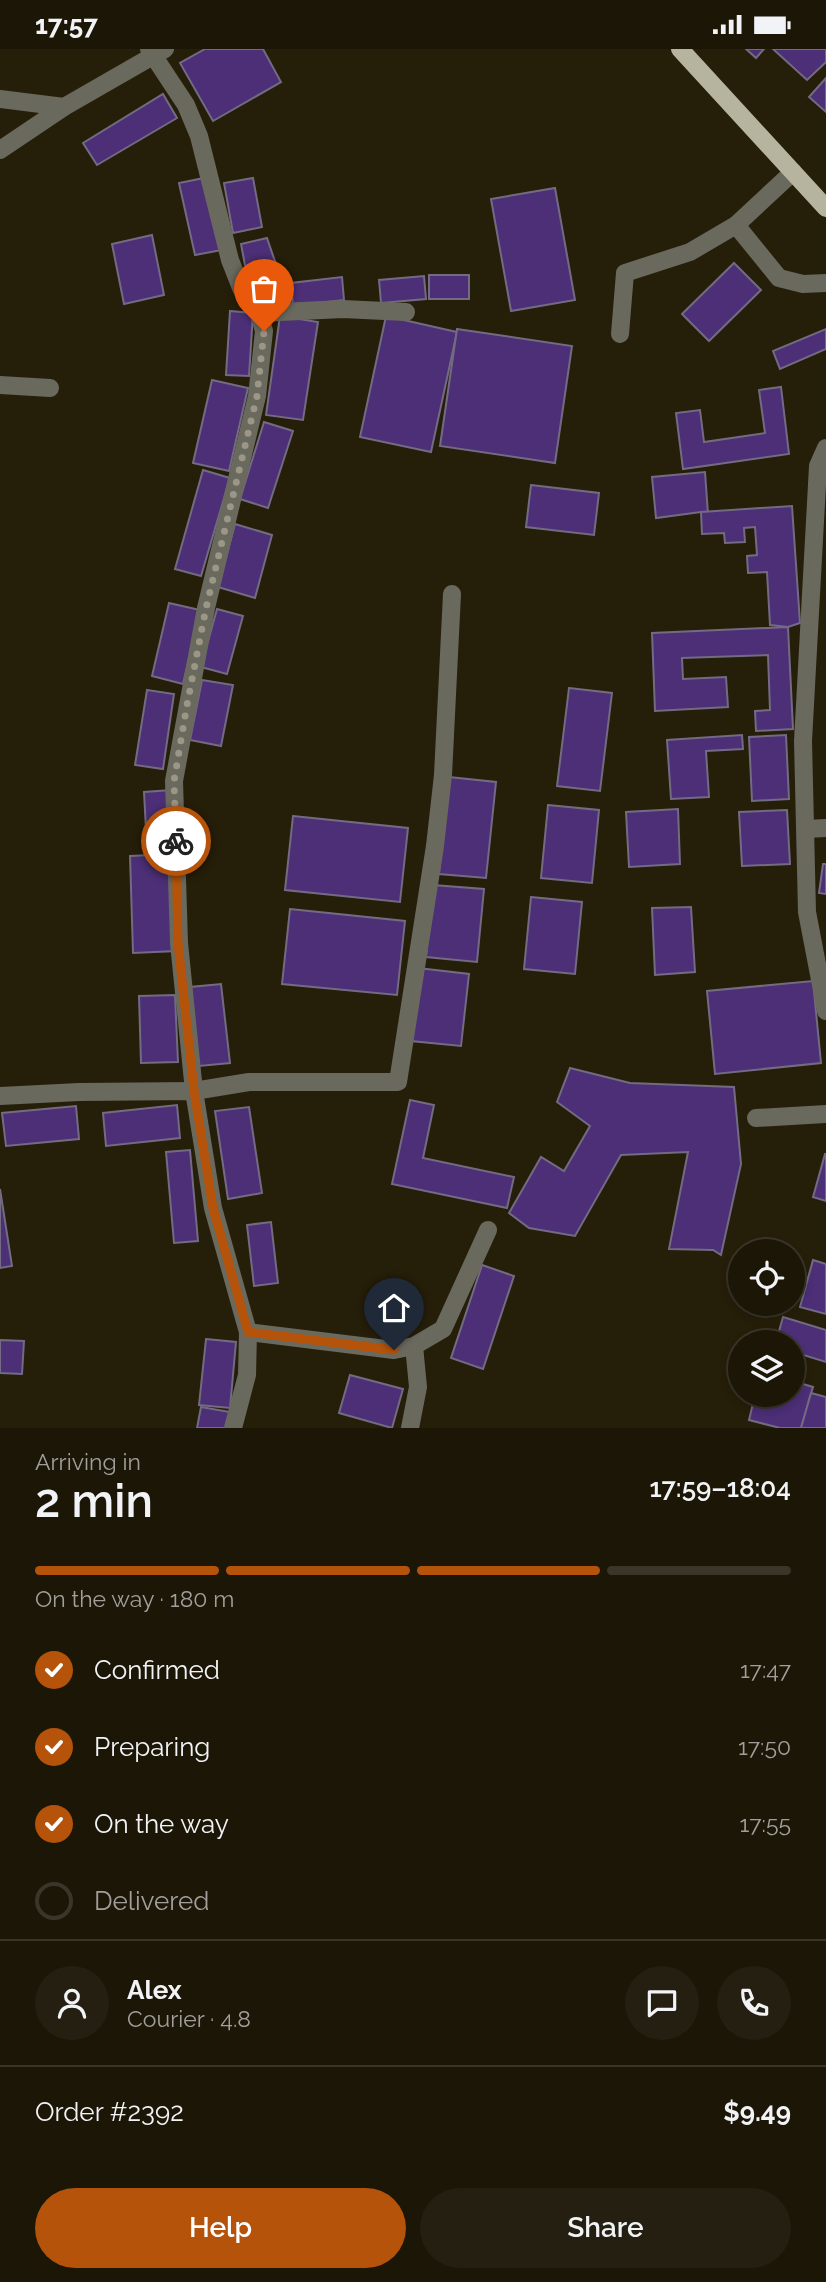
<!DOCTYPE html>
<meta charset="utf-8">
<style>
body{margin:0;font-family:Raleway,sans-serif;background:#251f11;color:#f1f3f6;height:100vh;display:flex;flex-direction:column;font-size:26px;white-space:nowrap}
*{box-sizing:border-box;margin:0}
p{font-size:23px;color:#a09f9b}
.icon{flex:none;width:38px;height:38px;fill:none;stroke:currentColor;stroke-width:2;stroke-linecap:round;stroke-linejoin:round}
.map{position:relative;height:1379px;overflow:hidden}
.side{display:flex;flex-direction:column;background:#1c1607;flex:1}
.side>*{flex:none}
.fabs{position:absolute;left:728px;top:1190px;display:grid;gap:14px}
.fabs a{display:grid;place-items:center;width:77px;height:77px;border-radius:50%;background:#1c1607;box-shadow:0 4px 10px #0003,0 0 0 2px #3a3528;font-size:35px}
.pin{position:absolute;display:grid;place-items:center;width:60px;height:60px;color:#fff;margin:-72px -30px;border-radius:50% 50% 50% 0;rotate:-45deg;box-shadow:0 0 7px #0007}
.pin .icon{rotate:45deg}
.courier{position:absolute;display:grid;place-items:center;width:70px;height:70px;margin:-35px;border:5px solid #b45309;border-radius:50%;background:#fff;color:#222;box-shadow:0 2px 9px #0007}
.head em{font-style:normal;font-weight:600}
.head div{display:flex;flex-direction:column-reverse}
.head{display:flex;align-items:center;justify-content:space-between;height:119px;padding:0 35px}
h1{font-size:46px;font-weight:600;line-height:52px}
.bar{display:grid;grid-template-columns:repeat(4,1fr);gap:10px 7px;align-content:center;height:84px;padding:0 35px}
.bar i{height:9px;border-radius:5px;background:#3a3528}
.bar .on{background:#b45309}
.bar p{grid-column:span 4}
.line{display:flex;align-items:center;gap:18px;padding:0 35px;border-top:2px solid #3a3528}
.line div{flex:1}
.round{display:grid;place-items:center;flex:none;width:74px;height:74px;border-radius:37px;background:#251f11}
ol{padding:0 35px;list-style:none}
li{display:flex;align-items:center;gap:21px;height:77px}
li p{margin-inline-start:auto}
li .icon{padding:7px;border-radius:50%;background:#b45309;color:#fff;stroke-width:4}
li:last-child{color:#a09f9b}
li i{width:38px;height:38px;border:4px solid #3a3528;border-radius:50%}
.action{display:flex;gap:14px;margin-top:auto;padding:14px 35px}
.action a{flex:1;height:80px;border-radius:42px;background:#b45309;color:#fff;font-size:28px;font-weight:600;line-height:80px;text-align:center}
.action a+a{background:#251f11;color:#f1f3f6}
.status{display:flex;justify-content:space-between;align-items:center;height:49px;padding:0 35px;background:#1c1607;direction:ltr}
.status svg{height:19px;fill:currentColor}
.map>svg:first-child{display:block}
.building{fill:#4c2f77;stroke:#726b82;stroke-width:2}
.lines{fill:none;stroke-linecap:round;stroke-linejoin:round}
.minor{stroke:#6a695e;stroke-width:18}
.major{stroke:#b6b49e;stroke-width:18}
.done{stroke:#9b9686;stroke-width:7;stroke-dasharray:0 12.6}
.route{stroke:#b45309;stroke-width:9}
</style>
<div class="status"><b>17:57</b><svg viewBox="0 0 49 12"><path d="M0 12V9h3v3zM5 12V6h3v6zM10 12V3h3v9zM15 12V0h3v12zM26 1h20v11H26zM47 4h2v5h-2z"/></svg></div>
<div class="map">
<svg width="826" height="1379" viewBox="0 0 826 1379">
<rect width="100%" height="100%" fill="#251e09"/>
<g class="building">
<polygon points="205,0 263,0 281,33 213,72 180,14"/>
<polygon points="746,0 764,0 756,9"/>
<polygon points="773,0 826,0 826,13 807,31"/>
<polygon points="826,29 826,63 809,48"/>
<polygon points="163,45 177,69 97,116 83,94"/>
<polygon points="204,129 222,201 195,206 179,134"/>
<polygon points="253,129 262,178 233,184 224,134"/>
<polygon points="555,139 575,251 511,262 491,150"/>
<polygon points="152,186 164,246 124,255 112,195"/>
<polygon points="267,189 289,253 262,256 247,227 241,195"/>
<polygon points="734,214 761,241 709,292 682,265"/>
<rect x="429" y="226" width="40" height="24"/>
<polygon points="424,227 426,250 381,254 379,231"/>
<polygon points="342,228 344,251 293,257 291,234"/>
<polygon points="230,262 253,264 249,327 226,326"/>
<polygon points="280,267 318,273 303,371 266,366"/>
<polygon points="386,267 457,283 431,403 360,388"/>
<polygon points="457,280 572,297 555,414 440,397"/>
<polygon points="826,280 826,300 780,320 773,302"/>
<polygon points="212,331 248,339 229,422 193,414"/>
<polygon points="781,338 789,405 683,420 676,364 700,361 704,393 765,384 759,341"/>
<polygon points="264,373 293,382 268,459 240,450"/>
<polygon points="203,421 230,429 201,527 175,520"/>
<polygon points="705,423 708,465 701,463 656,469 652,428"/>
<polygon points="531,436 599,444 594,486 526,478"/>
<polygon points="792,457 800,574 788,578 770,576 767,523 748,524 747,507 757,506 755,478 744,479 745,493 725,494 724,484 702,485 701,463"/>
<polygon points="235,475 272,486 255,549 218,538"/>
<polygon points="169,554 200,561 183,635 152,627"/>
<polygon points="217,560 243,567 227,625 201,618"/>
<polygon points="788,578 793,680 756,682 755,662 770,661 768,606 682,609 683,630 726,628 728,658 655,662 652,584"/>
<polygon points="202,631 233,636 221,697 190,691"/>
<polygon points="569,639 612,644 600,742 557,737"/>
<polygon points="147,641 174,645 163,720 135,716"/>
<polygon points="742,686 743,700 706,702 709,748 671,750 667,691"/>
<polygon points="786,686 789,750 752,752 749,688"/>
<polygon points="449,728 496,733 486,829 439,825"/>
<polygon points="171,741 174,798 147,799 144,743"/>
<polygon points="548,756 599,761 592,834 541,829"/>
<polygon points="678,760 680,815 629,818 626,763"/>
<polygon points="787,761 790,815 742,817 739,763"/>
<polygon points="293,767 408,779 400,853 285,841"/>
<polygon points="173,805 177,902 133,904 130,807"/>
<polygon points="823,815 826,815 826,845 819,844"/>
<polygon points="433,836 484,840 477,913 426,908"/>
<polygon points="531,848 582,853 575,925 524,920"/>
<polygon points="691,858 695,923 655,926 652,859"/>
<polygon points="290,860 405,872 397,946 282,935"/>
<polygon points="418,919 469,925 461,997 411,992"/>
<polygon points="813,932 821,1014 715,1025 707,942"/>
<polygon points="221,935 230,1014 199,1017 190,938"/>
<polygon points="175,946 178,1013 141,1014 139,947"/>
<polygon points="570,1019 630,1034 734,1038 741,1115 721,1206 713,1201 669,1200 688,1103 621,1106 575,1187 529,1179 509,1164 541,1108 564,1122 590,1077 557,1053"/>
<polygon points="410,1051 434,1056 423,1109 514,1128 507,1159 392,1135"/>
<polygon points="177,1056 180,1089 106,1097 103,1064"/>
<polygon points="76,1057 79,1090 6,1097 2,1064"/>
<polygon points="249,1058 262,1144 228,1150 215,1062"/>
<polygon points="190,1101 198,1192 174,1194 166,1103"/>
<polygon points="825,1105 826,1105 826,1152 813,1148"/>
<polygon points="0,1140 12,1217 0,1219"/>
<polygon points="271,1173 278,1234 254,1237 247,1176"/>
<polygon points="813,1211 826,1215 826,1265 800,1258"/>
<polygon points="482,1216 514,1227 483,1320 451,1309"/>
<polygon points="783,1268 826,1281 826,1313 794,1303 793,1309 793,1293 776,1293"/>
<polygon points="206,1290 236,1293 230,1359 199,1356"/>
<polygon points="0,1291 24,1292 22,1325 0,1324"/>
<polygon points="350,1326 403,1340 392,1379 339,1364"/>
<polygon points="793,1332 813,1338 801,1379 780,1379 749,1371 755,1346 793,1346"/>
<polygon points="811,1344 826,1348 826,1379 801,1379"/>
<polygon points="201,1358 230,1363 227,1379 197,1379"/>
</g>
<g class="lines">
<g class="minor">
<polyline points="149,0 186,56 199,87 230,211 241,239 259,264 264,282 257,347 206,559 174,732 179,894 194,1042 249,1033 398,1033 435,797 443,726 452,545"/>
<polyline points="0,50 64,58"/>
<polyline points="0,101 64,58 165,0"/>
<polyline points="736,176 779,229 803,235 826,234"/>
<polyline points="259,264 343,260 406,263"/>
<polyline points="620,285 625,224 690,203 736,176 793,123"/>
<polyline points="0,336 50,339"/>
<polyline points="826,399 818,417 803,692 807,863 826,962"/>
<polyline points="806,780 826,779"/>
<polyline points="0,1047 79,1043 194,1042 213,1159 248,1283 247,1326 233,1379"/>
<polyline points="756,1069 826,1065"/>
<polyline points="248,1283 394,1301 414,1297 443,1280 488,1181"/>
<polyline points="410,1379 418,1338 414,1297"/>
</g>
<polyline class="major" points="680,0 826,159"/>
</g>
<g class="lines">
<polyline class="done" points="176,792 174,732 187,656 206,559 257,347 264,282"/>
<polyline class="route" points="176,792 178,894 194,1042 213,1159 248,1283 394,1301"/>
</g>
</svg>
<div class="fabs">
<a><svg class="icon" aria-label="locate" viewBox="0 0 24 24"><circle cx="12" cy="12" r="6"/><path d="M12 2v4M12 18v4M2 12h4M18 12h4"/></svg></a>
<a><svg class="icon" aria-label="layers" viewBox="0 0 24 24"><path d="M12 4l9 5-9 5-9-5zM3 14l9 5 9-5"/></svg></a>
</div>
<div class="pin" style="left:264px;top:282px;background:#ea580c"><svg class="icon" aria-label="bag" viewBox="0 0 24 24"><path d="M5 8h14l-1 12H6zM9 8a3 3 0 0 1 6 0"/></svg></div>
<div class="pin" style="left:394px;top:1301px;background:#1f2937"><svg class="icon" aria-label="home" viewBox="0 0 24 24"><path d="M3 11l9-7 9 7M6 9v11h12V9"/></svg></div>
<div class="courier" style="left:176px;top:792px"><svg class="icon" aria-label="bike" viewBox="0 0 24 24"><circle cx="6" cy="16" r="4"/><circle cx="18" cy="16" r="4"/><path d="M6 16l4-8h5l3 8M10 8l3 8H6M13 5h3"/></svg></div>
</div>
<section class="side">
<div class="head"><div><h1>2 min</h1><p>Arriving in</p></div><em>17:59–18:04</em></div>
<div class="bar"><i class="on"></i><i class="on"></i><i class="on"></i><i></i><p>On the way · 180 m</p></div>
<ol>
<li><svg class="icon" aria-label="check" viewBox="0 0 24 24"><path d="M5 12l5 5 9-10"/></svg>Confirmed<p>17:47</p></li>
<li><svg class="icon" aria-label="check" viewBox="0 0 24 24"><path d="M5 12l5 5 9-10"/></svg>Preparing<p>17:50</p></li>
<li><svg class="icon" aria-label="check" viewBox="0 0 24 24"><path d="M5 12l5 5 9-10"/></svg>On the way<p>17:55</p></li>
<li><i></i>Delivered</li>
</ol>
<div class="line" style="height:126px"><a class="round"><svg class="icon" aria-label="person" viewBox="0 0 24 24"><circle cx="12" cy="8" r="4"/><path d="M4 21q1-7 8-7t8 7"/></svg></a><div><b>Alex</b><p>Courier · 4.8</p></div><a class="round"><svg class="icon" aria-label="chat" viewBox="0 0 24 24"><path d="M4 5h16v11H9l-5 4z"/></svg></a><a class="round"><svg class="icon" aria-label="phone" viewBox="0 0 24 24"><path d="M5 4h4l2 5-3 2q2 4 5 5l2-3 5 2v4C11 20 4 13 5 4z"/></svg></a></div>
<div class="line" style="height:91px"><div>Order #2392</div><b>$9.49</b></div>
<div class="action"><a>Help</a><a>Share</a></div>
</section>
